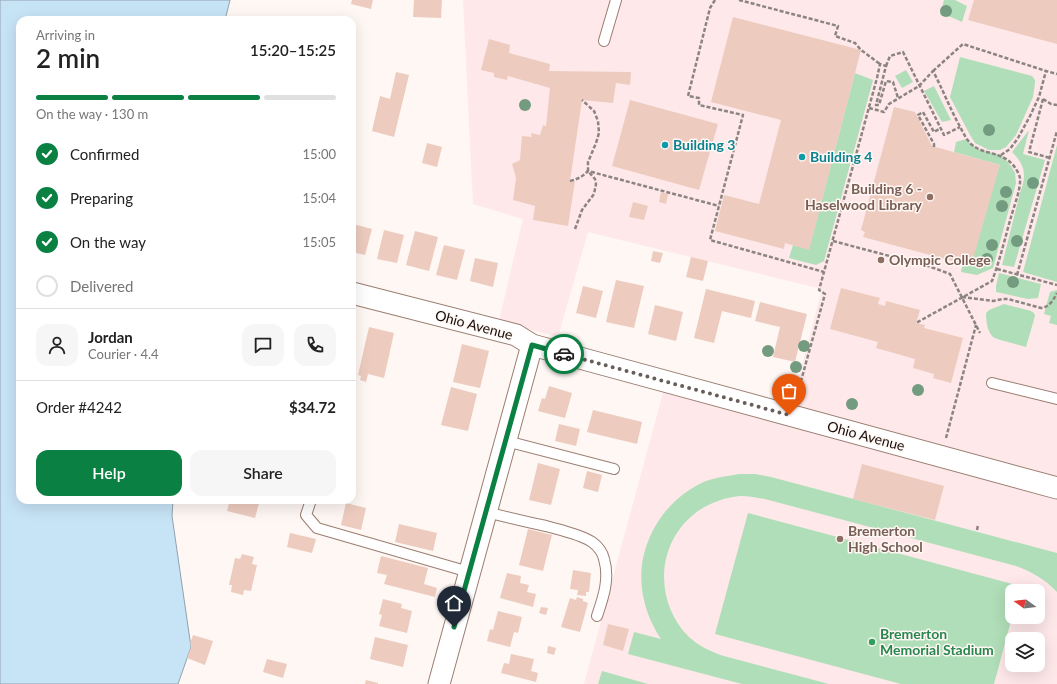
<!DOCTYPE html>
<meta charset="utf-8">
<style>
body{margin:0;font-family:Lato,sans-serif;background:#f6f6f6;color:#222;height:100vh;display:flex;flex-direction:column;font-size:15px;white-space:nowrap}
*{box-sizing:border-box;margin:0}
p{font-size:13px;color:#767676}
.icon{flex:none;width:22px;height:22px;fill:none;stroke:currentColor;stroke-width:2;stroke-linecap:round;stroke-linejoin:round}
.map{position:relative;flex:1;overflow:hidden}
.details{position:absolute;left:16px;top:16px;width:340px;height:488px;display:flex;flex-direction:column;background:#fff;border-radius:12px;box-shadow:0 4px 16px #0002}
.details>*{flex:none}
.needle{width:26px;rotate:285deg}
.fabs{position:absolute;left:1005px;top:584px;display:grid;gap:8px}
.fabs a{display:grid;place-items:center;width:40px;height:40px;border-radius:8px;background:#fff;box-shadow:0 4px 16px #0002;font-size:20px}
.pin{position:absolute;display:grid;place-items:center;width:34px;height:34px;color:#fff;margin:-41px -17px;border-radius:50% 50% 50% 0;rotate:-45deg;box-shadow:0 0 4px #0007}
.pin .icon{rotate:45deg}
.courier{position:absolute;display:grid;place-items:center;width:40px;height:40px;margin:-20px;border:3px solid #0b8043;border-radius:50%;background:#fff;color:#222;box-shadow:0 1px 5px #0007}
.overview em{font-style:normal;font-weight:600}
.overview div{display:flex;flex-direction:column-reverse}
.overview{display:flex;align-items:center;justify-content:space-between;height:68px;padding:0 20px}
h1{font-size:26px;font-weight:600;line-height:30px}
.bar{display:grid;grid-template-columns:repeat(4,1fr);gap:6px 4px;align-content:center;height:48px;padding:0 20px}
.bar i{height:5px;border-radius:3px;background:#e0e0e0}
.bar .current{background:#0b8043}
.bar p{grid-column:span 4}
.line{display:flex;align-items:center;gap:10px;padding:0 20px;border-top:1px solid #e0e0e0}
.line div{flex:1}
.round{display:grid;place-items:center;flex:none;width:42px;height:42px;border-radius:12px;background:#f6f6f6}
ol{padding:0 20px;list-style:none}
li{display:flex;align-items:center;gap:12px;height:44px}
li p{margin-inline-start:auto}
li .icon{padding:4px;border-radius:50%;background:#0b8043;color:#fff;stroke-width:4}
li:last-child{color:#767676}
li i{width:22px;height:22px;border:2px solid #e0e0e0;border-radius:50%}
.primary-button{display:flex;gap:8px;margin-top:auto;padding:8px 20px}
.primary-button a{flex:1;height:46px;border-radius:12px;background:#0b8043;color:#fff;font-size:16px;font-weight:600;line-height:46px;text-align:center}
.primary-button a+a{background:#f6f6f6;color:#222}
.map>svg:first-child{display:block}
.education{fill:#fee8e9;fill-rule:evenodd}
.green{fill:#b0deb8}
.water{fill:#c7e3f6;stroke:#92a2ae}
.building{fill:#edccbf}
.lines{fill:none;stroke-linecap:round;stroke-linejoin:round}
.lane-casing{stroke:#9b7d71;stroke-width:12}
.street-casing{stroke:#9b7d71;stroke-width:23}
.path{stroke:#8c8480;stroke-width:2.5;stroke-dasharray:4 2;stroke-linecap:butt}
.lane{stroke:#fff;stroke-width:10}
.street{stroke:#fff;stroke-width:21}
.tree{fill:#739b7f}
.done{stroke:#675e5a;stroke-width:4;stroke-dasharray:0 7.2}
.route{stroke:#0b8043;stroke-width:5}
.culture-dot{fill:#0f9aa8;stroke:#fef7f4;stroke-width:1.5}
.education-dot{fill:#8d6e63;stroke:#fef7f4;stroke-width:1.5}
.leisure-dot{fill:#2e9e5b;stroke:#fef7f4;stroke-width:1.5}
.labels{text-anchor:middle;stroke-width:3;stroke-linejoin:round;paint-order:stroke}
.culture-label{font-size:14px;font-weight:bold;fill:#0d838f;stroke:#fef7f4;text-anchor:start}
.education-label{font-size:14px;font-weight:bold;fill:#785e54;stroke:#fef7f4;text-anchor:start}
.street-label{font-size:14px;fill:#150b07;stroke:#fef7f4}
.leisure-label{font-size:14px;font-weight:bold;fill:#27864d;stroke:#fef7f4;text-anchor:start}
</style>
<div class="map">
<svg width="1057" height="684" viewBox="0 0 1057 684">
<rect width="100%" height="100%" fill="#fef7f4"/>
<path class="education" d="M463 0H1057V684H584L666 382 789 415 822 289 588 232 558 337 499 321 523 219 473 204ZM1012 591H1038V617H1012ZM1012 639H1038V665H1012Z"/>
<g class="green">
<polygon points="944,0 955,0 967,6 962,22 951,17 940,15"/>
<polygon points="960,57 1032,76 1035,80 1035,83 1033,97 1016,135 1006,147 1000,150 989,150 975,143 970,135 950,97"/>
<polygon points="906,70 913,82 902,88 895,76"/>
<polygon points="855,73 873,80 824,261 816,265 789,258 793,245 809,249"/>
<polygon points="934,86 951,120 942,122 924,91"/>
<path d="M1029 130 1023 154 1045 160 1014 267 1002 265 1020 193C1027 175 1025 165 1012 152Z"/>
<polygon points="966,139 971,144 978,149 1001,155 1011,166 1015,173 1016,183 993,268 977,275 961,272 963,263 1000,165 954,152 956,142"/>
<polygon points="1057,145 1057,282 1023,272"/>
<polygon points="999,273 1041,284 1038,298 1028,299 996,292 996,286"/>
<polygon points="1057,290 1057,325 1049,323 1051,316 1044,314 1050,292"/>
<path d="M1004 304 1031 311 1034 313 1035 316 1026 347C1020 345 997 340 993 337 987 331 986 321 986 313L989 310Z"/>
<path d="M739 474H755L771 477 1057 553V592C1045 579 1032 572 1016 566L765 499C757 498 749 496 741 496 726 497 710 503 698 511 656 541 653 601 689 637 699 646 711 652 724 656L829 684H742L628 654 634 632 661 639C653 627 647 614 644 600 632 551 661 500 706 481 717 477 728 476 739 474Z"/>
<polygon points="748,513 1020,586 1019,591 1012,591 1012,617 994,684 901,684 715,634"/>
<polygon points="602,671 648,684 598,684"/>
</g>
<polygon class="water" points="0,0 230,0 225,20 20,20 20,500 173,500 172,516 191,647 178,684 0,684"/>
<g class="building">
<polygon points="352,0 373,0 371,9 351,4"/>
<polygon points="414,0 442,0 441,18 413,17"/>
<polygon points="974,0 1057,0 1057,44 968,20"/>
<polygon points="733,17 861,50 809,250 785,243 784,249 715,231 724,195 759,204 781,120 711,102"/>
<polygon points="489,39 510,45 509,53 550,64 549,71 631,72 630,85 616,83 613,103 582,100 570,181 575,181 568,226 533,220 535,206 513,200 516,178 512,164 520,160 522,136 532,137 531,133 540,135 543,125 546,126 550,88 508,76 507,80 494,77 494,73 481,70"/>
<polygon points="396,72 409,75 394,137 372,131 380,96 390,99"/>
<polygon points="630,100 718,124 699,190 612,166"/>
<polygon points="894,107 915,112 932,146 1000,165 971,266 863,237 865,232 861,230"/>
<polygon points="427,143 442,147 437,167 422,163"/>
<polygon points="661,192 668,194 666,204 659,202"/>
<polygon points="633,202 648,206 644,220 629,217"/>
<polygon points="353,224 372,229 365,255 352,252"/>
<polygon points="384,230 404,235 397,263 377,259"/>
<polygon points="415,231 438,237 429,271 406,265"/>
<polygon points="444,245 465,250 457,280 436,275"/>
<polygon points="653,251 663,253 660,263 651,261"/>
<polygon points="691,257 708,261 703,281 686,277"/>
<polygon points="475,258 498,263 493,287 470,281"/>
<polygon points="616,280 644,286 634,328 606,322"/>
<polygon points="583,286 603,291 596,318 576,313"/>
<polygon points="841,288 880,298 878,304 885,306 886,301 920,310 916,323 925,325 924,328 963,338 951,383 933,378 934,374 913,368 915,359 876,348 878,342 830,329"/>
<polygon points="706,289 755,301 751,318 722,311 714,343 694,338"/>
<polygon points="760,302 807,314 795,362 773,357 780,327 755,321"/>
<polygon points="655,305 683,312 676,341 648,334"/>
<polygon points="369,327 394,333 384,378 368,374 366,382 360,380 361,376 358,375"/>
<polygon points="462,344 489,351 480,388 453,382"/>
<polygon points="549,386 572,393 565,418 538,411 542,398 545,399"/>
<polygon points="451,387 477,394 468,431 441,425"/>
<polygon points="593,410 642,422 637,444 587,432"/>
<polygon points="559,424 580,429 576,446 555,441"/>
<polygon points="538,463 560,469 551,505 529,500"/>
<polygon points="862,464 944,486 935,520 853,499"/>
<polygon points="587,471 602,475 598,492 583,488"/>
<polygon points="230,500 260,500 255,518 227,511"/>
<polygon points="346,503 366,508 361,530 341,525"/>
<polygon points="399,524 437,533 433,551 395,542"/>
<polygon points="528,529 552,535 543,571 519,565"/>
<polygon points="290,533 316,539 312,553 287,547"/>
<polygon points="242,554 254,557 252,564 257,565 251,591 244,590 243,595 231,592 232,585 229,585 235,558 240,559"/>
<polygon points="381,556 428,568 424,584 437,588 435,597 384,584 387,575 377,573"/>
<polygon points="573,570 591,573 589,592 586,592 586,596 577,595 578,590 570,589"/>
<polygon points="507,573 521,576 520,583 529,585 527,592 536,594 533,607 500,598"/>
<polygon points="577,597 583,599 583,601 588,603 580,632 561,627 570,598 576,600"/>
<polygon points="383,599 402,604 401,608 412,611 407,633 379,626 382,615 379,614"/>
<polygon points="541,607 548,608 546,615 539,613"/>
<polygon points="498,611 522,617 518,633 514,632 510,647 487,641 490,629 493,630"/>
<polygon points="608,624 629,629 623,651 603,645"/>
<polygon points="193,635 213,641 205,665 187,658 192,645 190,644"/>
<polygon points="375,637 408,645 403,667 370,659"/>
<polygon points="548,646 556,648 554,655 547,653"/>
<polygon points="511,654 534,659 531,671 538,673 536,682 501,673 504,663 509,664"/>
<polygon points="267,659 287,664 283,678 263,672"/>
<polygon points="366,680 378,683 378,684 365,684"/>
</g>
<g class="lines">
<g class="lane-casing">
<g id="lane">
<polyline points="604,41 616,0"/>
<polyline points="992,383 1057,399"/>
<polyline points="506,441 614,469"/>
<polyline points="311,500 306,515 317,528 469,572"/>
<path d="M486 512C506 517 526 522 546 526 560 530 580 534 592 542 598 546 603 553 604 559 610 579 603 598 597 616"/>
</g>
</g>
<g class="street-casing">
<g id="street">
<polyline points="352,293 516,335 532,345 1057,488"/>
<polyline points="439,684 532,345"/>
</g>
</g>
<g class="path">
<polyline points="715,0 710,8 688,96 699,98 699,105 743,115 710,240 824,272 877,78 880,64 886,66 876,105 879,105 886,81 893,82 898,98"/>
<polyline points="739,0 838,26 835,36 855,43 861,50 880,64"/>
<polyline points="886,66 890,56 903,52 944,135 960,127"/>
<polyline points="933,71 963,44 1046,71 1057,74"/>
<polyline points="1043,99 1029,152 1050,158"/>
<polyline points="1043,99 1051,104 1057,105"/>
<path d="M869 108 884 112 889 104 919 86 933 71C942 88 949 106 958 123 962 130 965 138 971 144 983 155 1001 151 1013 165 1016 168 1019 174 1020 178 1021 189 1014 206 1011 217 1005 238 1000 260 992 281L916 323"/>
<polyline points="934,147 934,144 918,115 923,112 934,132 941,128"/>
<polyline points="1001,155 1010,149 1018,138 1030,116 1039,97 1046,71"/>
<path d="M570 181C578 179 582 177 588 171L719 206"/>
<polyline points="575,229 582,210 594,194 596,184 595,179 588,171 588,162 596,143 599,133 598,121 594,111 582,100"/>
<polyline points="833,241 931,267 950,274 980,333"/>
<polyline points="997,269 1057,285"/>
<polyline points="1017,275 1057,131"/>
<path d="M962 297 993 301 1003 299H1008L1041 308C1049 307 1053 301 1057 293"/>
<polyline points="796,399 825,294 819,290 824,272"/>
<polyline points="946,438 976,325"/>
<polyline points="977,530 978,525"/>
</g>
<use href="#lane" class="lane"/>
<use href="#street" class="street"/>
</g>
<g class="tree">
<circle cx="946" cy="11" r="6"/>
<circle cx="525" cy="105" r="6"/>
<circle cx="989" cy="130" r="6"/>
<circle cx="1033" cy="183" r="6"/>
<circle cx="1006" cy="192" r="6"/>
<circle cx="1002" cy="206" r="6"/>
<circle cx="1017" cy="241" r="6"/>
<circle cx="992" cy="245" r="6"/>
<circle cx="987" cy="259" r="6"/>
<circle cx="1013" cy="282" r="6"/>
<circle cx="804" cy="346" r="6"/>
<circle cx="768" cy="351" r="6"/>
<circle cx="796" cy="367" r="6"/>
<circle cx="918" cy="390" r="6"/>
<circle cx="852" cy="404" r="6"/>
</g>
<g class="lines">
<polyline class="done" points="564,354 789,415"/>
<polyline class="route" points="454,627 532,345 564,354"/>
</g>
<g class="culture-dot">
<circle cx="665" cy="145" r="4"/>
<circle cx="802" cy="157" r="4"/>
</g>
<g class="education-dot">
<circle cx="930" cy="197" r="4"/>
<circle cx="881" cy="260" r="4"/>
<circle cx="840" cy="539" r="4"/>
</g>
<circle class="leisure-dot" cx="872" cy="642" r="4"/>
<g class="labels">
<g class="culture-label">
<text x="673" y="150">Building 3</text>
<text x="810" y="162">Building 4</text>
</g>
<g class="education-label">
<text x="922" y="194" text-anchor="end">Building 6 -<tspan x="922" dy="16">Haselwood Library</tspan></text>
<text x="889" y="265">Olympic College</text>
<text x="848" y="536">Bremerton<tspan x="848" dy="16">High School</tspan></text>
</g>
<g class="street-label">
<text transform="translate(474 325) rotate(15)" y="5">Ohio Avenue</text>
<text transform="translate(866 436) rotate(15)" y="5">Ohio Avenue</text>
</g>
<g class="leisure-label">
<text x="880" y="639">Bremerton<tspan x="880" dy="16">Memorial Stadium</tspan></text>
</g>
</g>
</svg>
<div class="fabs">
<a><svg class="needle" viewBox="-14 -14 28 28"><path d="M0-13l5 13h-10z" fill="#e53935"/><path d="M0 13l5-13h-10z" fill="#767676"/></svg></a>
<a><svg class="icon" aria-label="layers" viewBox="0 0 24 24"><path d="M12 4l9 5-9 5-9-5zM3 14l9 5 9-5"/></svg></a>
</div>
<div class="pin" style="left:789px;top:415px;background:#ea580c"><svg class="icon" aria-label="bag" viewBox="0 0 24 24"><path d="M5 8h14l-1 12H6zM9 8a3 3 0 0 1 6 0"/></svg></div>
<div class="pin" style="left:454px;top:627px;background:#1f2937"><svg class="icon" aria-label="home" viewBox="0 0 24 24"><path d="M3 11l9-7 9 7M6 9v11h12V9"/></svg></div>
<div class="courier" style="left:564px;top:354px"><svg class="icon" aria-label="car" viewBox="0 0 24 24"><path d="M5 17H2v-5l4-1 3-4h7l3 4 3 1v5h-3M9 17h6M6 11h13"/><circle cx="7" cy="17" r="2"/><circle cx="17" cy="17" r="2"/></svg></div>
<section class="details">
<div class="overview"><div><h1>2 min</h1><p>Arriving in</p></div><em>15:20–15:25</em></div>
<div class="bar"><i class="current"></i><i class="current"></i><i class="current"></i><i></i><p>On the way · 130 m</p></div>
<ol>
<li><svg class="icon" aria-label="check" viewBox="0 0 24 24"><path d="M5 12l5 5 9-10"/></svg>Confirmed<p>15:00</p></li>
<li><svg class="icon" aria-label="check" viewBox="0 0 24 24"><path d="M5 12l5 5 9-10"/></svg>Preparing<p>15:04</p></li>
<li><svg class="icon" aria-label="check" viewBox="0 0 24 24"><path d="M5 12l5 5 9-10"/></svg>On the way<p>15:05</p></li>
<li><i></i>Delivered</li>
</ol>
<div class="line" style="height:72px"><a class="round"><svg class="icon" aria-label="person" viewBox="0 0 24 24"><circle cx="12" cy="8" r="4"/><path d="M4 21q1-7 8-7t8 7"/></svg></a><div><b>Jordan</b><p>Courier · 4.4</p></div><a class="round"><svg class="icon" aria-label="chat" viewBox="0 0 24 24"><path d="M4 5h16v11H9l-5 4z"/></svg></a><a class="round"><svg class="icon" aria-label="phone" viewBox="0 0 24 24"><path d="M5 4h4l2 5-3 2q2 4 5 5l2-3 5 2v4C11 20 4 13 5 4z"/></svg></a></div>
<div class="line" style="height:52px"><div>Order #4242</div><b>$34.72</b></div>
<div class="primary-button"><a>Help</a><a>Share</a></div>
</section>
</div>
